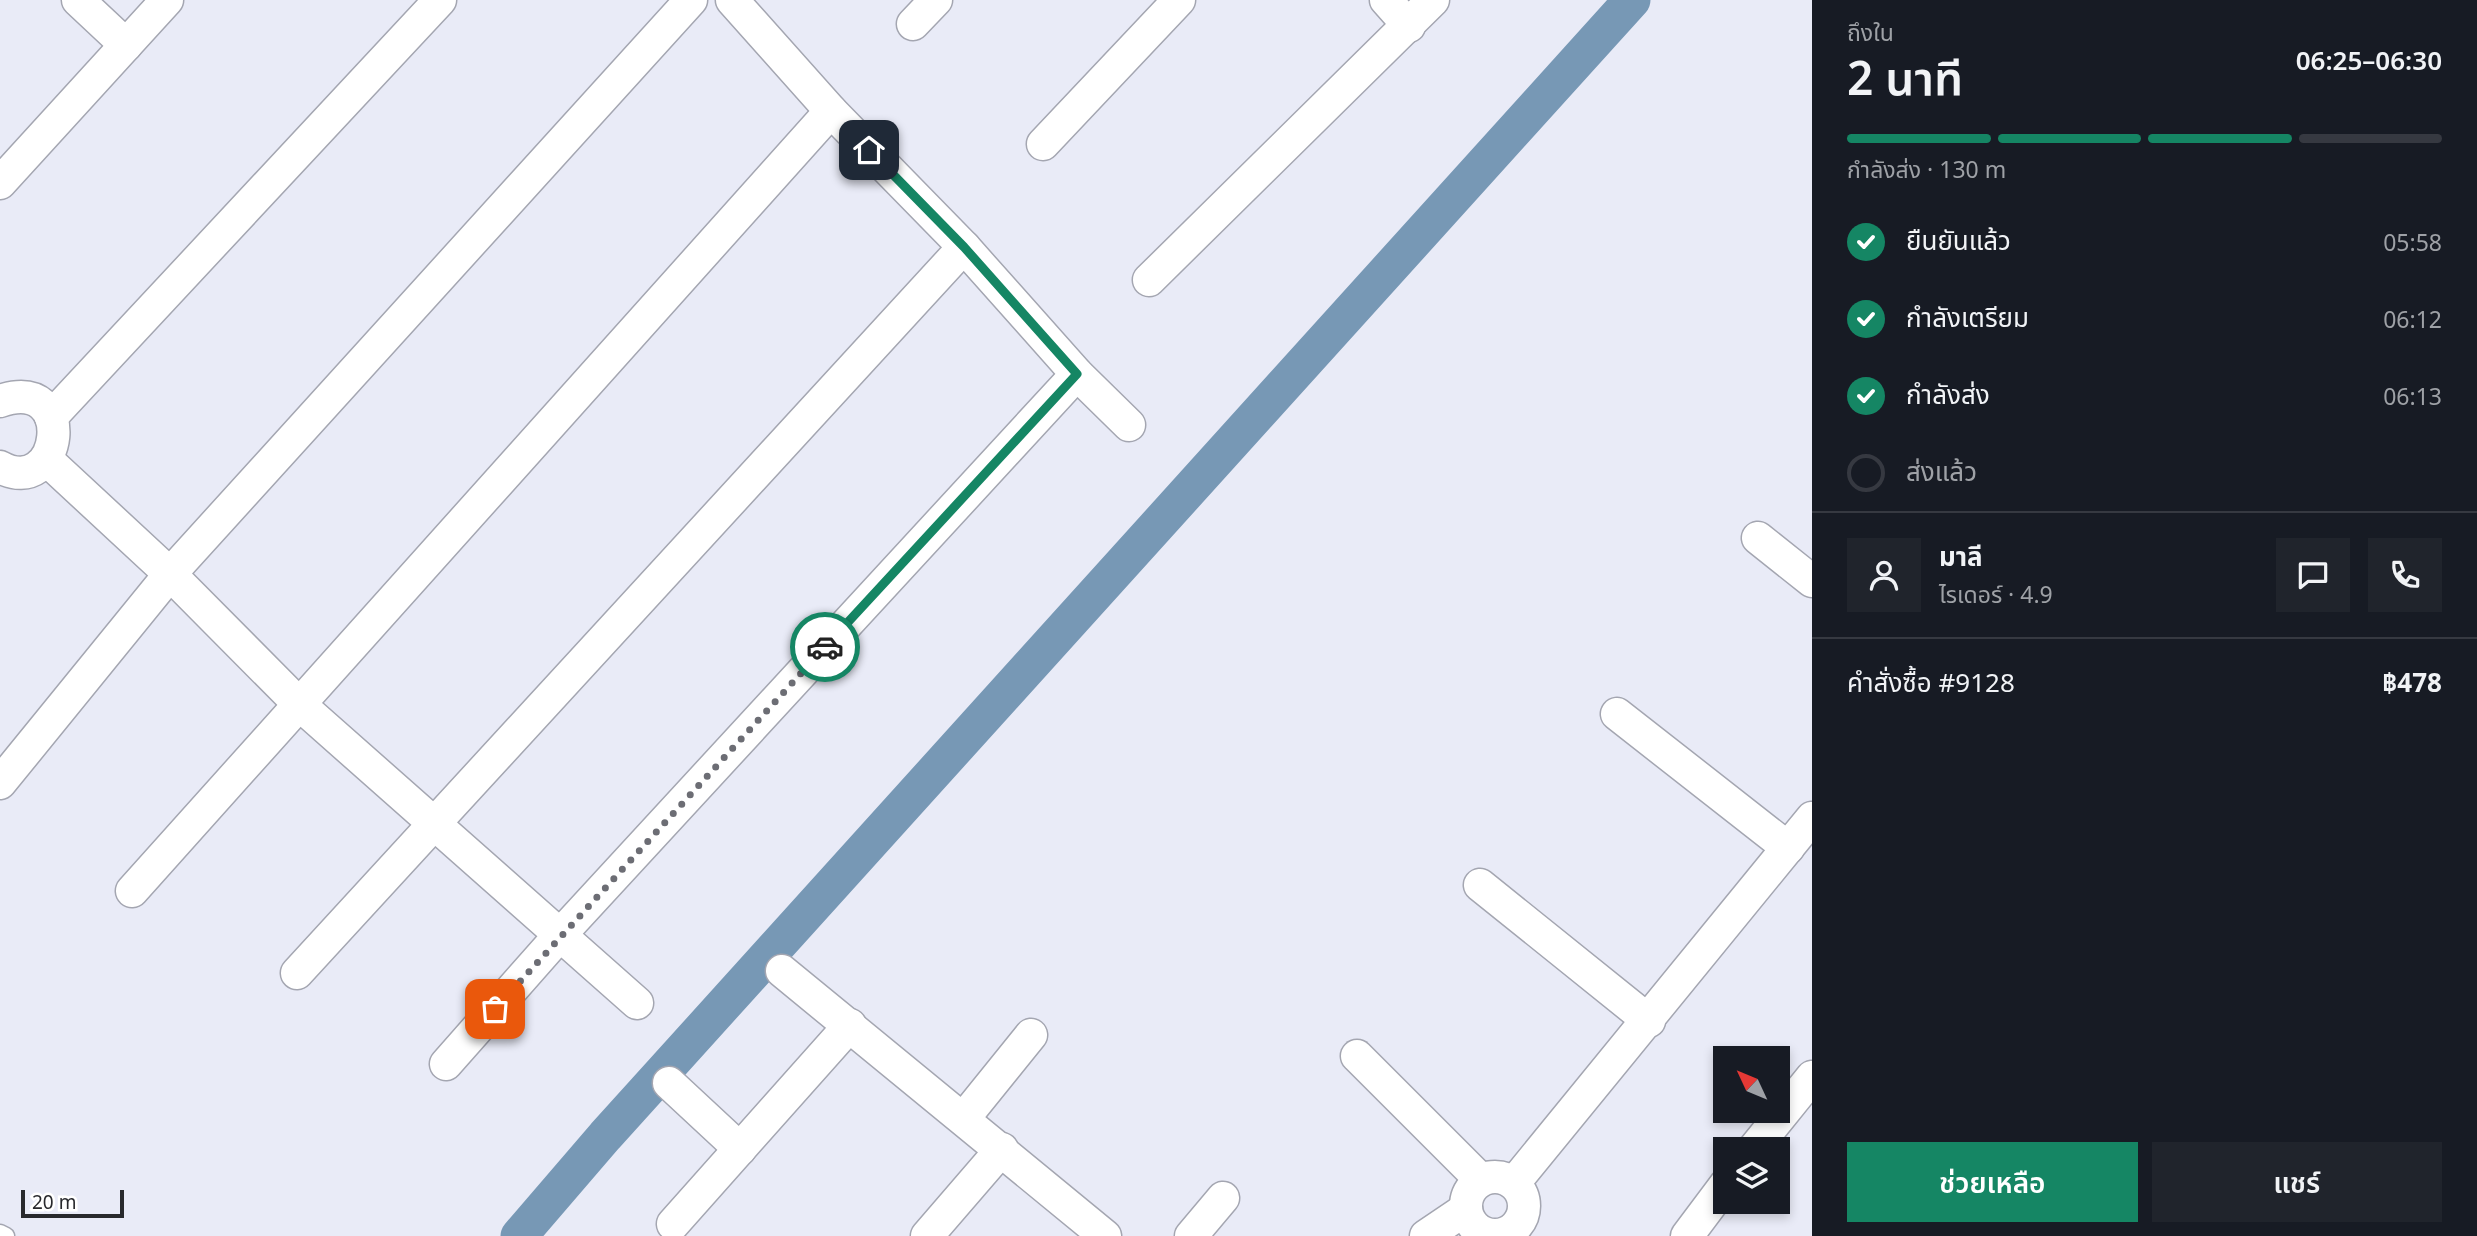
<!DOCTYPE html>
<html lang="th">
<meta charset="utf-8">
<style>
body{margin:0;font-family:"Noto Sans","Noto Sans Thai",sans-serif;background:#20242c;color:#f1f3f6;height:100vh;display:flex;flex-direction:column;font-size:26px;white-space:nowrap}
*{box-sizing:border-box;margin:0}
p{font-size:23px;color:#9ea1a6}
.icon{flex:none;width:38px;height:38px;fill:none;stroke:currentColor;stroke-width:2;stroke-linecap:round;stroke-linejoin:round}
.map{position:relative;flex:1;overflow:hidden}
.side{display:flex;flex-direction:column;background:#171b24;width:665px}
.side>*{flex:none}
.needle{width:46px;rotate:314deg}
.fabs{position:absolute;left:1713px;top:1046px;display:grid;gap:14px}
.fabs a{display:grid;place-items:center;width:77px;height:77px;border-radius:0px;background:#171b24;box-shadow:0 4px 10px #0003;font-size:35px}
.scale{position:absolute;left:21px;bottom:18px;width:103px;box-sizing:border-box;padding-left:7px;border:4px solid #28292d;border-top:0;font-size:19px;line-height:24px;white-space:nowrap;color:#28292d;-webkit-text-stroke:5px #fff;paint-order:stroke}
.pin{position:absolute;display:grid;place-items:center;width:60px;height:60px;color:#fff;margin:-30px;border-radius:14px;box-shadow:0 4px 10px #0006}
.courier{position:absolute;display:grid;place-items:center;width:70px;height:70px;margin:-35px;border:5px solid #158664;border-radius:50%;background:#fff;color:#222;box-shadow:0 2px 9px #0007}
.summary em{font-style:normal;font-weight:600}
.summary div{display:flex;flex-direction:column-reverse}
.summary{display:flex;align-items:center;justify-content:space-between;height:119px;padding:0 35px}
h1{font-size:46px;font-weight:600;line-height:52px}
.bar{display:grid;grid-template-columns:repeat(4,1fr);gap:10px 7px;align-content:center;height:84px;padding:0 35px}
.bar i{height:9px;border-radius:5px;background:#363941}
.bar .active{background:#158664}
.bar p{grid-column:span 4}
.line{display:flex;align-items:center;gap:18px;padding:0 35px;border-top:2px solid #363941}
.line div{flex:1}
.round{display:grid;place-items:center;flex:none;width:74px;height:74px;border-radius:0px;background:#20242c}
ol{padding:0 35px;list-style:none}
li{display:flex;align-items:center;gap:21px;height:77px}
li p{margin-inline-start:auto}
li .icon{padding:7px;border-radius:50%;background:#158664;color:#fff;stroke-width:4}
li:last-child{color:#9ea1a6}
li i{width:38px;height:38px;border:4px solid #363941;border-radius:50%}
.cta{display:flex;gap:14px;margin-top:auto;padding:14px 35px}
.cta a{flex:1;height:80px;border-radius:0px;background:#158664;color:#fff;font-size:28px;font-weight:600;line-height:80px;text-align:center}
.cta a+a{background:#20242c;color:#f1f3f6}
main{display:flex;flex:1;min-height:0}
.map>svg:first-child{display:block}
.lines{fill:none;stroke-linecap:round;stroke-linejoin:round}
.canal{stroke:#7798b5;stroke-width:37}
.lane-casing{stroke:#a4a6b1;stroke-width:19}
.street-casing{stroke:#a4a6b1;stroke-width:35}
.lane{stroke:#fff;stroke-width:16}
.street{stroke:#fff;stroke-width:32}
.done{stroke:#6c6d74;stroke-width:7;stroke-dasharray:0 12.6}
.route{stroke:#158664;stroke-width:9}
</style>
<main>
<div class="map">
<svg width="1812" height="1236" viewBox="0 0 1812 1236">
<rect width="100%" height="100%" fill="#e9ebf7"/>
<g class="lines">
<polyline class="canal" points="519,1236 605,1136 1632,0"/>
<g class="lane-casing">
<polyline id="lane" points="0,1233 6,1236"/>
</g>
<g class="street-casing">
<g id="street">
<polyline points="78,0 126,45"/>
<polyline points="732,0 831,111 964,247 1077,374 1129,425"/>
<polyline points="1386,0 1409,26"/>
<polyline points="913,24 936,0"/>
<polyline points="1043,144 1179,0"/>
<polyline points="0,183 167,0"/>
<polyline points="1149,280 1433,0"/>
<path d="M0 401C80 374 62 501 0 467"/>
<polyline points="51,417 440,0"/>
<polyline points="46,459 170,574 299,704 637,1003"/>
<polyline points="1758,538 1812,581"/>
<polyline points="1617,714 1788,848"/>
<polyline points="0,783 170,574 691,0"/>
<polyline points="1480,885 1649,1021"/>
<polyline points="132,891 831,111"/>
<polyline points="782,971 1105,1236"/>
<polyline points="297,973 964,247"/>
<polyline points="1357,1056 1481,1180"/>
<polyline points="446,1064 559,936 1077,374"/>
<polyline points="669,1083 740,1149"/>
<polyline points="964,1118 1031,1035"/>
<polyline points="1753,1150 1812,1077"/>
<circle cx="1495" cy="1206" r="29"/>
<polyline points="1514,1183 1812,818"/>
<polyline points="673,1224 850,1025"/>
<polyline points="927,1236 1002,1149"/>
<polyline points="1191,1236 1223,1198"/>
<polyline points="1426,1236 1466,1209"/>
<polyline points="1687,1236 1726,1184"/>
</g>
</g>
<use href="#lane" class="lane"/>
<use href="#street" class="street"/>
</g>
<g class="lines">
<polyline class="done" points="495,1009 825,647"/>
<polyline class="route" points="825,647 1077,374 964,247 869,150"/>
</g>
</svg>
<div class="fabs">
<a><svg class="needle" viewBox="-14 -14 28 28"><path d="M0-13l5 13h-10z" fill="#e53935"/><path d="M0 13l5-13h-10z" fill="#9ea1a6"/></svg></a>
<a><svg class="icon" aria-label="layers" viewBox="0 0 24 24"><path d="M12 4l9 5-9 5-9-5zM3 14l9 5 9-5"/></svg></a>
</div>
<div class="scale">20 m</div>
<div class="pin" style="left:495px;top:1009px;background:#ea580c"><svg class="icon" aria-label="bag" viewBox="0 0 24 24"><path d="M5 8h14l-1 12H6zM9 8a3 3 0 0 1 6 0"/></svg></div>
<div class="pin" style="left:869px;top:150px;background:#1f2937"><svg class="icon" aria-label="home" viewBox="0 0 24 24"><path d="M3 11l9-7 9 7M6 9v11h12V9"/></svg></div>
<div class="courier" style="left:825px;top:647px"><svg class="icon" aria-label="car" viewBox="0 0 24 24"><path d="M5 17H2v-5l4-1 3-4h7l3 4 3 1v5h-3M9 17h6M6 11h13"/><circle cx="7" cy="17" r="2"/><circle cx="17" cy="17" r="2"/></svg></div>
</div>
<section class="side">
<div class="summary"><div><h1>2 นาที</h1><p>ถึงใน</p></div><em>06:25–06:30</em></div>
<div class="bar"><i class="active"></i><i class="active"></i><i class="active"></i><i></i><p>กำลังส่ง · 130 m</p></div>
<ol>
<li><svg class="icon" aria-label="check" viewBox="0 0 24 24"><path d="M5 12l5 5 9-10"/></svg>ยืนยันแล้ว<p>05:58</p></li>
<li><svg class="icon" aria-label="check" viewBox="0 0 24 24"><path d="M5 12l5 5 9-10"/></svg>กำลังเตรียม<p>06:12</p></li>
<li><svg class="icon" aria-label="check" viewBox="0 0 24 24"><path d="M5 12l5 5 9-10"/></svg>กำลังส่ง<p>06:13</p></li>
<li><i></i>ส่งแล้ว</li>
</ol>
<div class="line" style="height:126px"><a class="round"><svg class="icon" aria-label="person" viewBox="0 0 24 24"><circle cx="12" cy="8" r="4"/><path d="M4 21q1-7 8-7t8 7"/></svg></a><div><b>มาลี</b><p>ไรเดอร์ · 4.9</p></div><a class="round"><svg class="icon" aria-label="chat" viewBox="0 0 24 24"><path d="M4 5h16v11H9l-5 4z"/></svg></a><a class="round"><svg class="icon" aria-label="phone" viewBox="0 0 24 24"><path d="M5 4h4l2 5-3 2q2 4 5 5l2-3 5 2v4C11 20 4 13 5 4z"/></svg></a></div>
<div class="line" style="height:91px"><div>คำสั่งซื้อ #9128</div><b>฿478</b></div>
<div class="cta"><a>ช่วยเหลือ</a><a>แชร์</a></div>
</section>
</main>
